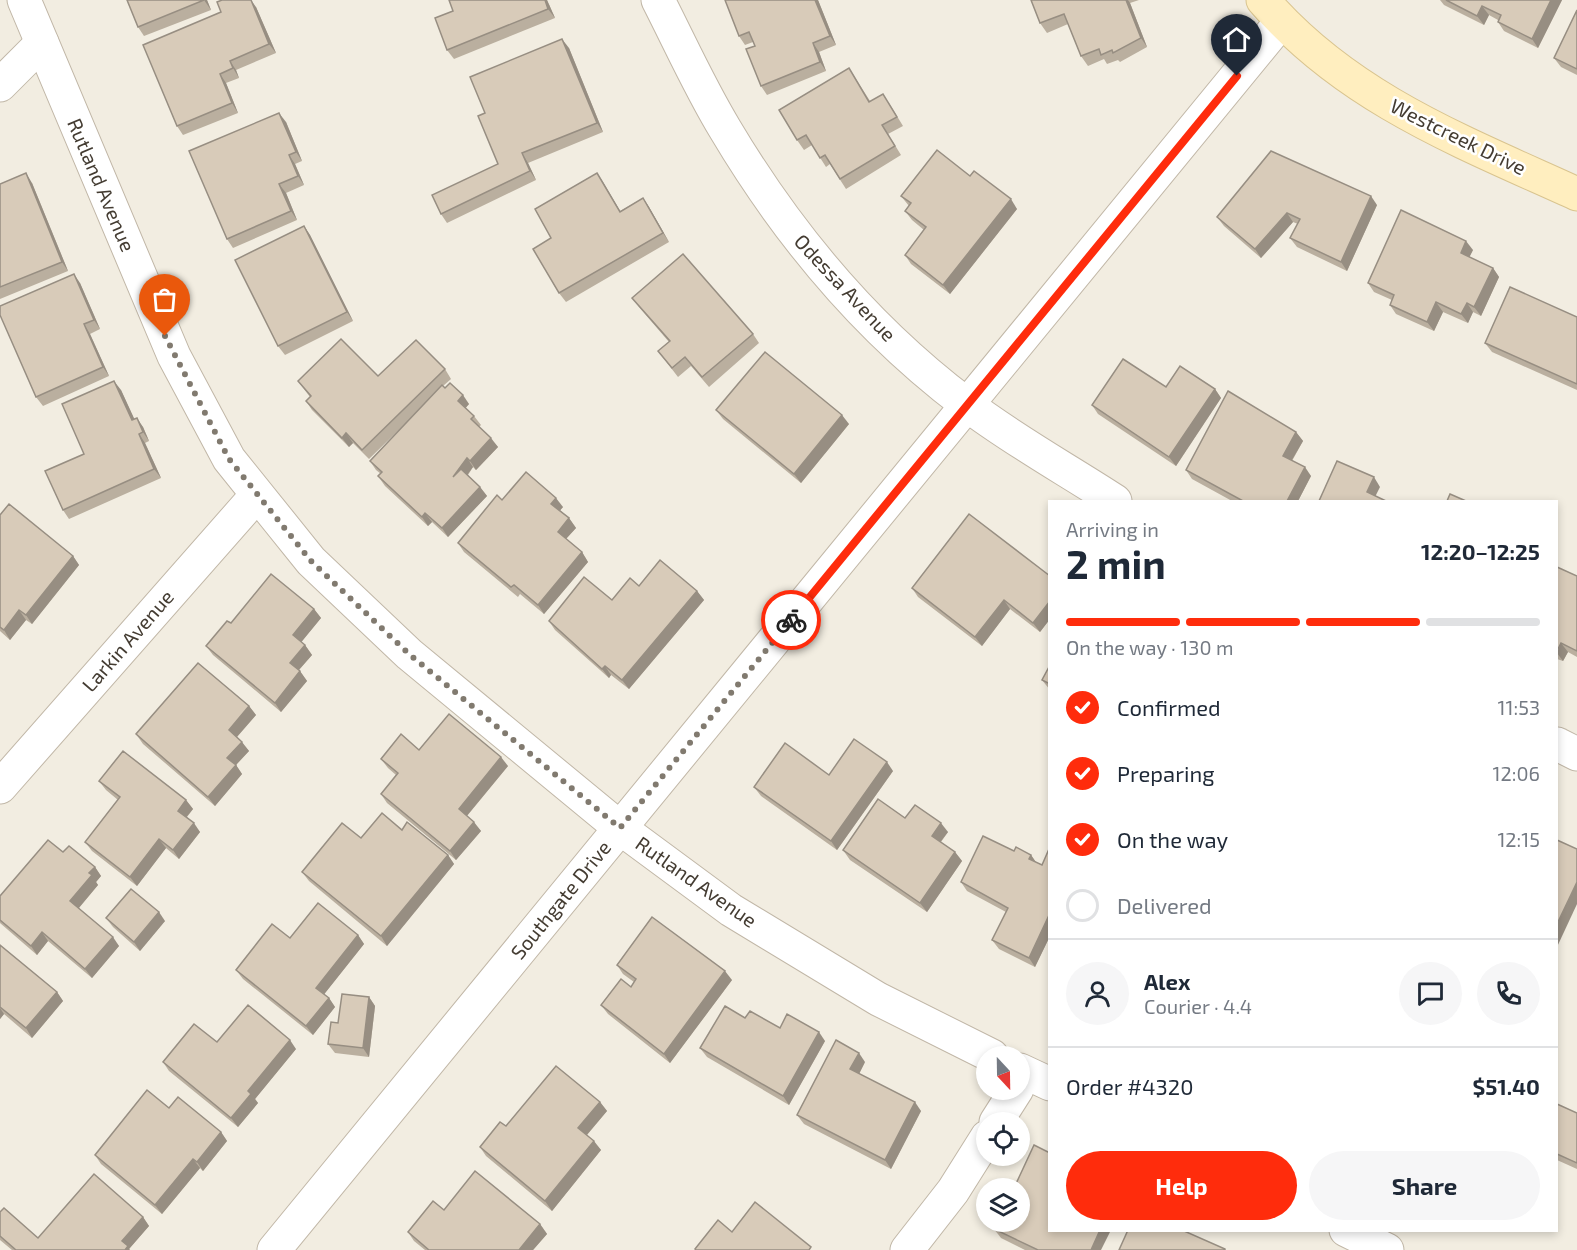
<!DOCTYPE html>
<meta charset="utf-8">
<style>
body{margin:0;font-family:"Exo 2",sans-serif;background:#f6f6f7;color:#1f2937;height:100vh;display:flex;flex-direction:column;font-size:22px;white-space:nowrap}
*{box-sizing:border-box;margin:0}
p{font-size:20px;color:#747a83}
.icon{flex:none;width:33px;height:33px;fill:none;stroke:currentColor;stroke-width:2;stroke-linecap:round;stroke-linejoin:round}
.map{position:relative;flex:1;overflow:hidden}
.details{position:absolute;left:1048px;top:500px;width:510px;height:732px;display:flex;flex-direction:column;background:#fff;border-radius:0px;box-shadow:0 3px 9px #0003}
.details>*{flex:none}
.needle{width:39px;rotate:158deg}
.fabs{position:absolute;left:976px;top:1046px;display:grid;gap:12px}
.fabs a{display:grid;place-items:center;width:54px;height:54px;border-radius:50%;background:#fff;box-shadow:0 3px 9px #0003;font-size:30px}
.pin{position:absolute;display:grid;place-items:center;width:51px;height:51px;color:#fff;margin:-62px -26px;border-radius:50% 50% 50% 0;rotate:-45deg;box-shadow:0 0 6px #0007}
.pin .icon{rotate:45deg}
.courier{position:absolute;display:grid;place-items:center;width:60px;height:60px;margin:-30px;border:4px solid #ff2c0c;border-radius:50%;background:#fff;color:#222;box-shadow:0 2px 8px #0007}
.headline em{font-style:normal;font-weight:700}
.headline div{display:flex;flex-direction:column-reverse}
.headline{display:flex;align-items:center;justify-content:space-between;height:102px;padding:0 18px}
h1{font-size:39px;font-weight:700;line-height:45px}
.bar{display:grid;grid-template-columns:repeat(4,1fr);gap:9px 6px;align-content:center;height:72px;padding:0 18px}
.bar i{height:8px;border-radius:4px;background:#e0e1e3}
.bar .active{background:#ff2c0c}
.bar p{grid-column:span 4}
.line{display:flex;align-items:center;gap:15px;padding:0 18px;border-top:2px solid #e0e1e3}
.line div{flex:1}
.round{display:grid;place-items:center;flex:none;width:63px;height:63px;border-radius:32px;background:#f6f6f7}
ol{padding:0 18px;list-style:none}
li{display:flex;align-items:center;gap:18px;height:66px}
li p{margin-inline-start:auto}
li .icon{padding:6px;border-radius:50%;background:#ff2c0c;color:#fff;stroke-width:4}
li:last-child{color:#747a83}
li i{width:33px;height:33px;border:3px solid #e0e1e3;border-radius:50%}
.cta{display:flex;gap:12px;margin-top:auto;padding:12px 18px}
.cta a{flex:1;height:69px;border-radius:36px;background:#ff2c0c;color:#fff;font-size:24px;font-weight:700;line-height:69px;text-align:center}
.cta a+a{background:#f6f6f7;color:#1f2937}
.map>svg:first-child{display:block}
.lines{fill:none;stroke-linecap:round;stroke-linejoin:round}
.street-casing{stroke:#c1b7a7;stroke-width:35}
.secondary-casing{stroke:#d9c48f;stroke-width:35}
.street{stroke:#fff;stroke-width:33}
.secondary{stroke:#ffeebf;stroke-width:33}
.wall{fill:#baaf9f}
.shaded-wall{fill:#978e82}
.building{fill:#d8cbb9;stroke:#978e82;stroke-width:1.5}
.done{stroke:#817a6f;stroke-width:6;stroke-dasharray:0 10.8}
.route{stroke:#ff2c0c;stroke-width:8}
.labels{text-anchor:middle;stroke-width:5;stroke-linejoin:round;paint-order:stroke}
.street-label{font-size:20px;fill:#443c32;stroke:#fff}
</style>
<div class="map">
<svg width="1577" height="1250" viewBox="0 0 1577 1250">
<rect width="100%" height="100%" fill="#f2ede1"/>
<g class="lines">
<g class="street-casing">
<g id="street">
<polyline points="24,0 174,356 229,459 311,561 409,654 620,828 731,910 878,999 992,1056"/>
<path d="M658 0C680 43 700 88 725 129 788 235 868 330 966 404 1013 440 1066 469 1115 501"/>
<polyline points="0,85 42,43"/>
<polyline points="1557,744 1577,754"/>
<polyline points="0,787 256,496"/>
<polyline points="1020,1070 1050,1084"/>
<polyline points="996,1122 1017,1089"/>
<polyline points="1346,1230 1387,1250"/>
<polyline points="274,1250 1281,22"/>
<polyline points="907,1250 953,1191 987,1137"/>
</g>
</g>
<g class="secondary-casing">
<path id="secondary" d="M1263 0C1347 98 1463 142 1577 194"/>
</g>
<use href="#street" class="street"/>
<use href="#secondary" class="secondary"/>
</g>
<g class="wall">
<polygon points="127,0 207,0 211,10 144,36 138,27"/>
<polygon points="547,0 555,18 454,59 447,50"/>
<polygon points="818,0 836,45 819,52 826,71 767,95 761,86 755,46 753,42 745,45 739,36"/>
<polygon points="1031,0 1139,0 1130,3 1147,47 1120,62 1118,60 1107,64 1104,59 1088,66 1081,56 1068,24 1047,33 1040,23"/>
<polygon points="1440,0 1562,0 1538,48 1504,31 1498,22 1498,20 1489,15 1484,25 1444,5"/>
<polygon points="256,7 276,53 236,70 239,78 226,83 238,113 183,135 177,126"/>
<polygon points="1577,10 1577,75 1561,67 1554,58"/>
<polygon points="569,48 603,132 528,163 536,180 447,223 441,214 498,164 485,113"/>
<polygon points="849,68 870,101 889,103 903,126 888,134 901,155 846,189 830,164 826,167 812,145 804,150 797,140"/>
<polygon points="286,122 302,161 295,164 304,185 286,193 297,220 233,248 227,239"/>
<polygon points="597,173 620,211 643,198 649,207 669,242 566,302 559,293 551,238"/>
<polygon points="970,176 1017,209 950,294 911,264 905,255 924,230 912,220 905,211 909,206 901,196"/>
<polygon points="32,183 68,271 0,299 0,184"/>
<polygon points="1377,205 1347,271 1297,247 1290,238 1298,224 1293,222 1261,258 1224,226 1217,217"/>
<polygon points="304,226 310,235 353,321 285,355 278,346"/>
<polygon points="1473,250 1469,257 1493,268 1499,277 1481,316 1473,312 1468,323 1443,312 1434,331 1396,314 1390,305 1392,300 1374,292 1368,283"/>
<polygon points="80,283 100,329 90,334 109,376 43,406 36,397"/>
<polygon points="632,298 753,334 759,343 709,387 691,366 678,377 658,351 669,342 639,307"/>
<polygon points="1577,317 1577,390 1492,352 1485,343"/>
<polygon points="445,369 451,379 443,386 469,404 465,408 474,416 481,425 479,427 498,447 476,470 473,467 468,475 480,487 487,496 448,537 432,522 428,526 385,486 378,476 381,474 376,470 370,461 409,420 369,459 353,443 349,447 312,410 306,401 310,397 298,381 378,376"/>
<polygon points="1166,387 1215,389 1221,398 1176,466 1098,414 1092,405"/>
<polygon points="121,390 134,419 143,427 149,441 145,443 161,478 69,519 63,510 84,454"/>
<polygon points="716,410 849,424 801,483 723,419"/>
<polygon points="1296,432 1303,441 1292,461 1311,476 1298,501 1232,501 1192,479 1186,470"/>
<polygon points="502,500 563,507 560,510 569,518 576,528 566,539 582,552 588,562 544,614 520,594 518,597 464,552 458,543"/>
<polygon points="0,515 73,556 79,565 32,624 26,620 10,640 0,631"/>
<polygon points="1557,567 1577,576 1577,657 1568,652 1563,661 1557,659"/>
<polygon points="1050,576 1050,619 1040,632 1010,609 982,646 918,597 912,588"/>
<polygon points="639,586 697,591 704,600 629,689 611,675 609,678 555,630 549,621 612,600"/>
<polygon points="314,609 321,618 301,642 305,645 312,655 299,670 307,681 281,712 213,655 206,646 231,623"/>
<polygon points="1050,665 1050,690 1042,680"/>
<polygon points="249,706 256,715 237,737 249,751 236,765 242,774 215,806 143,744 136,734"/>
<polygon points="419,750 508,766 467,816 481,831 456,860 387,803 381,794 396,775 388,768 381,759"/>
<polygon points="893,771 837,850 761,796 754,787 829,775"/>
<polygon points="99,781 186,800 193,809 187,817 200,832 179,859 166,848 137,886 92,851 85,842 118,800 106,790"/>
<polygon points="905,818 948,832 941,842 955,852 962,861 927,912 850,860 843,850"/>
<polygon points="402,830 448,855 454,864 387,946 309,881 302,872 361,838"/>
<polygon points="1050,849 1050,936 1035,967 999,949 992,940 1006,912 967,891 961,882 1014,851 1031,855 1036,862 1042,865"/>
<polygon points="63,852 95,867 101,876 96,882 98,885 79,908 119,946 92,978 48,941 37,955 0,923 0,896"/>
<polygon points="106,918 165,921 140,951 113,927"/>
<polygon points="358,935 364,944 324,994 329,998 335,1007 313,1035 243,979 236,970 290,938"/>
<polygon points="0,945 57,992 63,1001 32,1038 4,1014 0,1019"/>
<polygon points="617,965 732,980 670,1063 608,1014 601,1005 631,987 634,982 623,974"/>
<polygon points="369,997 375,1006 369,1057 335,1053 328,1044 338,1023"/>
<polygon points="745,1018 825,1041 789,1105 707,1057 700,1048"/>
<polygon points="296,1049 255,1099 258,1103 238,1127 169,1071 163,1062"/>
<polygon points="865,1062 859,1074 921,1111 891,1169 804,1124 797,1115"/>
<polygon points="600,1102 607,1111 587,1135 601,1150 552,1211 486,1156 480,1147 506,1126"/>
<polygon points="1557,1104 1577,1113 1577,1169 1557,1160"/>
<polygon points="169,1108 221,1132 227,1141 203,1171 200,1168 162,1214 101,1164 95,1155"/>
<polygon points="444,1210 540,1224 547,1234 533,1250 425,1250 414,1241 408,1232"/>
<polygon points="0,1212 38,1238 143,1217 149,1226 129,1249 130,1250 12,1250 0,1240"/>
<polygon points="994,1229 1101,1250 1025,1250 1001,1238"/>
</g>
<g class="shaded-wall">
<polygon points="204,0 207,0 211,10"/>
<polygon points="251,0 256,7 276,53 269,44"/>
<polygon points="545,0 547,0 555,18 548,9"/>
<polygon points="815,0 818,0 836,45 830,36"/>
<polygon points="1126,0 1128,0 1130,3 1147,47 1141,38"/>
<polygon points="1551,0 1562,0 1538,48 1532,39"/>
<polygon points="1482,6 1489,15 1484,25 1477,16"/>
<polygon points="562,39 569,48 603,132 597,123"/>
<polygon points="813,43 819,52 826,71 820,62"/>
<polygon points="230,61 236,70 239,78 233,68"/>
<polygon points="220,74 226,83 238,113 232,103"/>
<polygon points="279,113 286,122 302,161 296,152"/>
<polygon points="522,153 528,163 536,180 530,171"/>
<polygon points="289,155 295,164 304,185 298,176"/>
<polygon points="26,173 32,183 68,271 62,262"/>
<polygon points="597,173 603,182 626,221 620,212"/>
<polygon points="279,184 286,193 297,220 291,211"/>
<polygon points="1371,196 1377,205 1347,271 1341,262"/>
<polygon points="643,198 649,207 669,242 663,233"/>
<polygon points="1011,199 1017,209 950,294 943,285"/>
<polygon points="1287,213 1293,222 1261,258 1255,249"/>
<polygon points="304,226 310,235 353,321 347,312"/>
<polygon points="1466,241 1473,250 1467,262 1461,253"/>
<polygon points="1493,268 1499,277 1481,316 1474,307"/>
<polygon points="74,274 80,283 100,329 94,320"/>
<polygon points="1436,302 1443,312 1434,331 1427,322"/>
<polygon points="1467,303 1473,312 1468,323 1461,314"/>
<polygon points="84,324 90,334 109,376 103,367"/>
<polygon points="114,381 121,390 139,429 132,420"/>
<polygon points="1215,389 1221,398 1176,466 1169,457"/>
<polygon points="463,395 469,404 464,410 458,401"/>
<polygon points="842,415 849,424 801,483 794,474"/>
<polygon points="137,418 143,427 149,441 143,432"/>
<polygon points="1296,432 1303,441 1289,465 1283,456"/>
<polygon points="346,433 353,443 349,447 342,438"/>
<polygon points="139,434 145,443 161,478 154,469"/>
<polygon points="491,438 498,447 476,470 470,461"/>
<polygon points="467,458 473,467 459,486 453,477"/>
<polygon points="1305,467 1311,476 1298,501 1287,501"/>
<polygon points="1374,477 1380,487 1373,501 1367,492"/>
<polygon points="480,487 487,496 448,537 442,528"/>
<polygon points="556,498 563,507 558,513 551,504"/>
<polygon points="425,513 432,522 428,526 422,517"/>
<polygon points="569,518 576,528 564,541 558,532"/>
<polygon points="582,552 588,562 544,614 538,605"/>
<polygon points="73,556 79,565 32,624 26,615"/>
<polygon points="697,591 704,600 629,689 622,680"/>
<polygon points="1004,600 1010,609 982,646 975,637"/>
<polygon points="1050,601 1050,619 1040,632 1033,623"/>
<polygon points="314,609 321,618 299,645 293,635"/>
<polygon points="19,610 26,620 10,640 4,630"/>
<polygon points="1561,643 1568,652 1563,661 1557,653"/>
<polygon points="305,645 312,655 297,672 290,663"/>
<polygon points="605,666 611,675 609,678 602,669"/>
<polygon points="300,671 307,681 281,712 275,703"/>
<polygon points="249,706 256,715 235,739 229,730"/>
<polygon points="242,742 249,751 234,767 227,758"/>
<polygon points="501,757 508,766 465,818 459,809"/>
<polygon points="887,762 893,771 837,850 831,841"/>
<polygon points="236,765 242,774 215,806 208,797"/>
<polygon points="186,800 193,809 184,820 178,811"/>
<polygon points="474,822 481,831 456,860 450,851"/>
<polygon points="194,823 200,832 179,859 173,850"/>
<polygon points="941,823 948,832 938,845 932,836"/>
<polygon points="159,839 166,848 137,886 130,877"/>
<polygon points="955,852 962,861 927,912 920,903"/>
<polygon points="448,855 454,864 387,946 381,936"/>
<polygon points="1031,855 1037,864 1029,859"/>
<polygon points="95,867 101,876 96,882 98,885 77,910 70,901 89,873"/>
<polygon points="1577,882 1577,904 1557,947 1557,924"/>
<polygon points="159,912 165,921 140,951 134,942"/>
<polygon points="1050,913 1050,936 1035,967 1029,958"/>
<polygon points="42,932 48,941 37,955 31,946"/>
<polygon points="358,935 364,944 322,997 316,988"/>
<polygon points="113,937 119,946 92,978 85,969"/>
<polygon points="725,971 732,980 670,1063 664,1054"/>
<polygon points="57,992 63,1001 32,1038 26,1028"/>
<polygon points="369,997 375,1006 369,1057 363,1048"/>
<polygon points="329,998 335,1007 313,1035 306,1026"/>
<polygon points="0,1008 4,1014 0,1019"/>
<polygon points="819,1032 825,1041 789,1105 783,1096"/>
<polygon points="290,1040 296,1049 255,1099 258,1103 238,1127 231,1118 248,1091"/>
<polygon points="859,1053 865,1062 857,1078 850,1069"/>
<polygon points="600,1102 607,1111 585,1137 578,1128"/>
<polygon points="915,1102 921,1111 891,1169 885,1160"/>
<polygon points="221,1132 227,1141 203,1171 197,1162"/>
<polygon points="594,1141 601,1150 552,1211 545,1201"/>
<polygon points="193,1159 200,1168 162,1214 155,1205"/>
<polygon points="143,1217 149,1226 129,1249 130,1250 125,1250 122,1241"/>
<polygon points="540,1224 547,1234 533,1250 519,1250"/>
<polygon points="1100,1230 1111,1230 1101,1250 1091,1250"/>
</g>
<g class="building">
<polygon points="127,0 204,0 138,27"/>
<polygon points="222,0 251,0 269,44 230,61 233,68 220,74 232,103 177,126 143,45 221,12 217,2"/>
<polygon points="449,0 545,0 548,9 447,50 435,18 453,11"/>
<polygon points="725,0 815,0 830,36 813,43 820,62 761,86 746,49 755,46 749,32 739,36"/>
<polygon points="1031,0 1126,0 1141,38 1113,53 1112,50 1101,55 1099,49 1081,56 1064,14 1040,23"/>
<polygon points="1446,0 1551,0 1532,39 1498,22 1501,15 1482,6 1477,16"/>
<polygon points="1577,10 1577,69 1554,58"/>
<polygon points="562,39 597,123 522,153 530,171 441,214 432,195 498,164 478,116 485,113 470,77"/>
<polygon points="849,68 869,102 883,94 897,117 882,125 895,146 840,179 825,155 820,158 806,135 797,140 779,110"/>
<polygon points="279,113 296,152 289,155 298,176 279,184 291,211 227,239 189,151"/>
<polygon points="937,150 970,176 974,171 1011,199 943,285 905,255 926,227 905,211 911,203 901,196"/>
<polygon points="1271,151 1371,196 1341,262 1290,238 1300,219 1287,213 1255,249 1217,217"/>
<polygon points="26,173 62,262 0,287 0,184"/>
<polygon points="597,173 620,212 643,198 663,233 559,293 533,249 551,238 535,209"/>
<polygon points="1401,210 1466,241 1461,253 1493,268 1474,307 1467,303 1461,314 1436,302 1427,322 1390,305 1394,295 1368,283"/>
<polygon points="304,226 347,312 278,346 235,260"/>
<polygon points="683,254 753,334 702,377 685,357 672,368 658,351 670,341 632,298"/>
<polygon points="74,274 94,320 84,324 103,367 36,397 0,315 0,306"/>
<polygon points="1510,287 1577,317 1577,384 1485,343"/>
<polygon points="341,339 378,376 416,340 445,369 362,450 346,433 342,438 306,401 311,396 298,381"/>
<polygon points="765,352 842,415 794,474 716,410"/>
<polygon points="1123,359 1166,387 1180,366 1215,389 1169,457 1092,405"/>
<polygon points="114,381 132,420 137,418 143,432 139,434 154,469 63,510 45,471 84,454 62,404"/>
<polygon points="450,383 463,395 458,401 474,416 471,419 491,438 470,461 467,458 453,477 461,469 480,487 442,528 425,513 422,517 378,476 382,472 370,461 442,385 445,388"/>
<polygon points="1228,391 1296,432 1283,456 1305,467 1287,501 1243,501 1186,470"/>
<polygon points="1337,461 1374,477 1367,492 1386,501 1319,501"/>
<polygon points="526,472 556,498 551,504 569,518 558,532 582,552 538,605 514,585 511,587 458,543 497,495 502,500"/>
<polygon points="1450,494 1466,501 1447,501"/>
<polygon points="9,504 73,556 26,615 19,610 4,630 0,627 0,515"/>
<polygon points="969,514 1050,576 1050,601 1033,623 1004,600 975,637 912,588"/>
<polygon points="660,560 697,591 622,680 605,666 602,669 549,621 584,577 612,600 630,578 639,586"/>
<polygon points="1557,567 1577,576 1577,651 1561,643 1557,651"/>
<polygon points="271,574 314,609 293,635 305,645 290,663 300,671 275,703 206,646 227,621 231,623"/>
<polygon points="198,663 249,706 229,730 242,742 227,758 236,765 208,797 136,734"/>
<polygon points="1050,665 1050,684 1042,680"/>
<polygon points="449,714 501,757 459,809 474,822 450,851 381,794 398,773 381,759 401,734 419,750"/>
<polygon points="854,739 887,762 831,841 754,787 785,743 829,775"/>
<polygon points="123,751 186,800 178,811 194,823 173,850 159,839 130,877 85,842 120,797 99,781"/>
<polygon points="878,799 905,818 915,805 941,823 932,836 955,852 920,903 843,850"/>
<polygon points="382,813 402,830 407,822 448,855 381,936 302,872 342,823 361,838"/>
<polygon points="983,836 1014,851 1016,847 1031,855 1029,859 1042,865 1049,849 1050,849 1050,913 1029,958 992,940 1008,908 961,882"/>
<polygon points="48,840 63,852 69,846 95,867 89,873 92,875 70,901 113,937 85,969 42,932 31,946 0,920 0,896"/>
<polygon points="1557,840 1577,849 1577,882 1557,924"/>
<polygon points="131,889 159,912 134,942 106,918"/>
<polygon points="318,903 358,935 316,988 329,998 306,1026 236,970 272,924 290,938"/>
<polygon points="652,917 725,971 664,1054 601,1005 621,979 631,987 636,979 617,965"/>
<polygon points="0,945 57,992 26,1028 0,1007"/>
<polygon points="342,994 369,997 363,1048 328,1044 331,1022 338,1023"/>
<polygon points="248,1005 290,1040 248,1091 251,1094 231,1118 163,1062 194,1024 217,1042"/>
<polygon points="725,1006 745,1018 750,1011 780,1028 787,1014 819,1032 783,1096 700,1048"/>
<polygon points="836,1040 859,1053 850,1069 915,1102 885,1160 797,1115"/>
<polygon points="556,1066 600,1102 578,1128 594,1141 545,1201 480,1147 500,1122 506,1126"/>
<polygon points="147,1090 169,1108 178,1097 221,1132 197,1162 193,1159 155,1205 95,1155"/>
<polygon points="1557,1104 1577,1113 1577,1163 1557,1154"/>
<polygon points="1034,1145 1050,1153 1050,1230 1100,1230 1091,1250 1038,1250 994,1229 998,1221 1020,1221 1020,1188 1014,1188"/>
<polygon points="475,1171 540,1224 519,1250 429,1250 408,1232 433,1201 444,1210"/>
<polygon points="94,1174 143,1217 122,1241 128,1246 125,1250 16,1250 0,1236 0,1212 4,1208 38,1238"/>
<polygon points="755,1202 811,1247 809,1250 696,1250 695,1249 718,1220 732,1232"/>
<polygon points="1128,1230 1182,1230 1225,1249 1225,1250 1119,1250"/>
</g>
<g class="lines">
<polyline class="done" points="165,336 229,459 311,561 409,654 620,828 791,620"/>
<polyline class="route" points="791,620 1237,76"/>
</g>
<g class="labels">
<g class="street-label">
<text transform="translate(1458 137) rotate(26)" y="7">Westcreek Drive</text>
<text transform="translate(101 185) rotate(67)" y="7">Rutland Avenue</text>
<text transform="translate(845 288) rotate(47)" y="7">Odessa Avenue</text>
<text transform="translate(128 641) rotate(-49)" y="7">Larkin Avenue</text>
<text transform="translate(696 882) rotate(35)" y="7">Rutland Avenue</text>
<text transform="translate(561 900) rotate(-51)" y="7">Southgate Drive</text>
</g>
</g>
</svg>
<div class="fabs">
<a><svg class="needle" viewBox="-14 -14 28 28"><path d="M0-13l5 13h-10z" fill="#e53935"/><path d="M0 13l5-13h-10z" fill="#747a83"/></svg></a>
<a><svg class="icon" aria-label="locate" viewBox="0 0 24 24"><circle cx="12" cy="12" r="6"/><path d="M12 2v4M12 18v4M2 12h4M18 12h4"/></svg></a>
<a><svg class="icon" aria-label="layers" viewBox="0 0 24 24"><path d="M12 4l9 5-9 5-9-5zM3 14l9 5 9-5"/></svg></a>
</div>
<div class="pin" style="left:165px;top:336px;background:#ea580c"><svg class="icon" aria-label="bag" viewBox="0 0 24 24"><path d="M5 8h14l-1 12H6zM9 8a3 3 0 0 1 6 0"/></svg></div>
<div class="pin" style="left:1237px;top:76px;background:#1f2937"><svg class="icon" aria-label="home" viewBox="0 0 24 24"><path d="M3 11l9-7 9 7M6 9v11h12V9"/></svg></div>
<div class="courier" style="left:791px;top:620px"><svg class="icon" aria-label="bike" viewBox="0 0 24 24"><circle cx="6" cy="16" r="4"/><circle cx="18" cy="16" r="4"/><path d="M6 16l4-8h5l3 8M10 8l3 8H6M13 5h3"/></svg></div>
<section class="details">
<div class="headline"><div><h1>2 min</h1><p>Arriving in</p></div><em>12:20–12:25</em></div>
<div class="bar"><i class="active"></i><i class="active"></i><i class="active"></i><i></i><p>On the way · 130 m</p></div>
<ol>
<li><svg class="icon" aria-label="check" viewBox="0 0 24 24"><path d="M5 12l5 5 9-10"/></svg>Confirmed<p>11:53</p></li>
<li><svg class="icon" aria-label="check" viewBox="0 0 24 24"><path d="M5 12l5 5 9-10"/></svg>Preparing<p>12:06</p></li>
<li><svg class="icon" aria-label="check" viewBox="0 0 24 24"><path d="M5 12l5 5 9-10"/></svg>On the way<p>12:15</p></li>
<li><i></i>Delivered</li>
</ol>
<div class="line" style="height:108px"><a class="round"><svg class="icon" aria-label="person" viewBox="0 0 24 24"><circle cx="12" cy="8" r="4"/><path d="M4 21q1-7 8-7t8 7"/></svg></a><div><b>Alex</b><p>Courier · 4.4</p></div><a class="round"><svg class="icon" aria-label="chat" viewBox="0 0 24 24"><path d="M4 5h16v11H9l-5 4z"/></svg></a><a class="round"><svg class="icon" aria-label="phone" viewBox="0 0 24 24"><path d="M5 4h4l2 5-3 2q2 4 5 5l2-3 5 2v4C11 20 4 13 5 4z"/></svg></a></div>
<div class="line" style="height:78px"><div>Order #4320</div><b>$51.40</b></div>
<div class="cta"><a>Help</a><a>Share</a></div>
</section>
</div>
